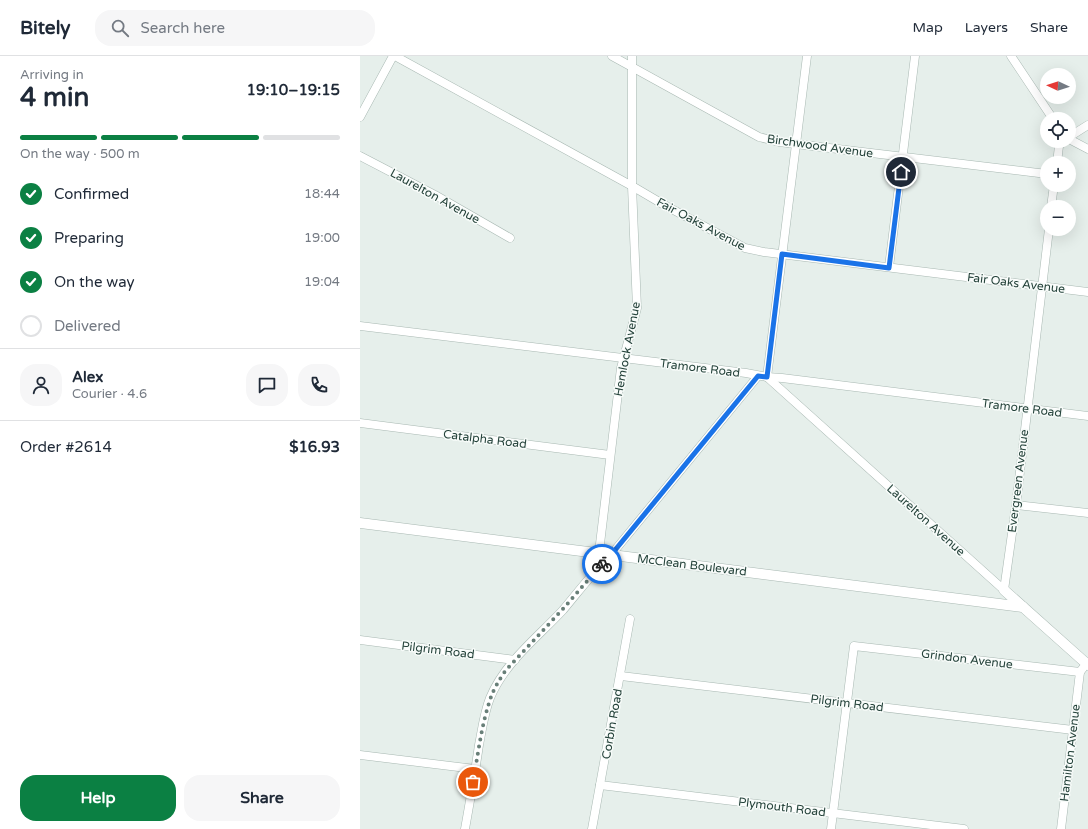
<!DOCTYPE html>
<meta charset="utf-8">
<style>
body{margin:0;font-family:"Varela Round",sans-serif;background:#f6f6f7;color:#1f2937;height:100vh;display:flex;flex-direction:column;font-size:15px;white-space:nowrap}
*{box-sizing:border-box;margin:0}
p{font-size:13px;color:#747a83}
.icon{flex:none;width:22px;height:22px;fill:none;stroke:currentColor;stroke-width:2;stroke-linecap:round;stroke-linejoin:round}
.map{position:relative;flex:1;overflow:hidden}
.panel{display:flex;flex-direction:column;background:#fff;width:360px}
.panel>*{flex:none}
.needle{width:26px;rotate:274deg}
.fabs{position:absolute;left:680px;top:12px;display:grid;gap:8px}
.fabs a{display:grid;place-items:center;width:36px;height:36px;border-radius:50%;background:#fff;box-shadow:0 4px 16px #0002;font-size:20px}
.pin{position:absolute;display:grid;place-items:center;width:34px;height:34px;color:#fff;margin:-17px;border:2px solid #fff;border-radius:50%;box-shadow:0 1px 4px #0007}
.courier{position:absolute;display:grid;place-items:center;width:40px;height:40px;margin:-20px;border:3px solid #1a73e8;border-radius:50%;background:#fff;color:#222;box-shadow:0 1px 5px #0007}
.headline em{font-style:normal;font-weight:700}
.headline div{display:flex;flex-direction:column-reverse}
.headline{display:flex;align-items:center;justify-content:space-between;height:68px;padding:0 20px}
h1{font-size:26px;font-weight:700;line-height:30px}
.bar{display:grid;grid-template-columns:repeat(4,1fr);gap:6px 4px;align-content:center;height:48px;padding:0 20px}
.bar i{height:5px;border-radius:3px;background:#e0e1e3}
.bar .active{background:#0b8043}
.bar p{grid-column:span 4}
.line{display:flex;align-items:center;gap:10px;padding:0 20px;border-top:1px solid #e0e1e3}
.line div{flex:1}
.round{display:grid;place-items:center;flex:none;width:42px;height:42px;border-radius:16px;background:#f6f6f7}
ol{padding:0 20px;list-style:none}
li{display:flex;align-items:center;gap:12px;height:44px}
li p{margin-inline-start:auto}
li .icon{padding:4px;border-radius:50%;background:#0b8043;color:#fff;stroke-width:4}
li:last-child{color:#747a83}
li i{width:22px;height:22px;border:2px solid #e0e1e3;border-radius:50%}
.button{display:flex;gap:8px;margin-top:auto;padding:8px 20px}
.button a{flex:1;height:46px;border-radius:16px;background:#0b8043;color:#fff;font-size:16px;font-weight:700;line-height:46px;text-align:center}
.button a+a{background:#f6f6f7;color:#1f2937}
header{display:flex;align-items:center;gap:24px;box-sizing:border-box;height:56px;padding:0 20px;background:#fff;border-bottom:1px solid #e0e1e3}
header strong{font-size:19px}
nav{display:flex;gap:22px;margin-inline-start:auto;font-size:14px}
.search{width:280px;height:36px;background:#f6f6f7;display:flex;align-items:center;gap:10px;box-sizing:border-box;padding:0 14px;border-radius:16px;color:#747a83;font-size:15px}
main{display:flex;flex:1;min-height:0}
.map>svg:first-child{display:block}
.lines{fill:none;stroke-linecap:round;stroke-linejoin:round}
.minor-casing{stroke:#a8b8b2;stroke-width:9}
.tertiary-casing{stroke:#a8b8b2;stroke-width:11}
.minor{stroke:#fff;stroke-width:8}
.tertiary{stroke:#fff;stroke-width:10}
.done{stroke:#687f78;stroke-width:4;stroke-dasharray:0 7.2}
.route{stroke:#1a73e8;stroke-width:5}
.labels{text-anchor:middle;stroke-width:3;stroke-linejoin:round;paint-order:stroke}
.street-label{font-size:12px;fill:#24423a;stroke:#f7fbf9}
</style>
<header>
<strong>Bitely</strong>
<div class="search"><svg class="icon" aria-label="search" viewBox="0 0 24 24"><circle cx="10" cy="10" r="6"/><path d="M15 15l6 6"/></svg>Search here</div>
<nav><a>Map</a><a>Layers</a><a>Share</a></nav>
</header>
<main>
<section class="panel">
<div class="headline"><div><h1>4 min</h1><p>Arriving in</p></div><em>19:10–19:15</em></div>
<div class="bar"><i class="active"></i><i class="active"></i><i class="active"></i><i></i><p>On the way · 500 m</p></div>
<ol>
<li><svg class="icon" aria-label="check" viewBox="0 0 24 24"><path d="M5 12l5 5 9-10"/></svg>Confirmed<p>18:44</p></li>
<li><svg class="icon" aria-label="check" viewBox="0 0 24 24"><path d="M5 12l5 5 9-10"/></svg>Preparing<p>19:00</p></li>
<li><svg class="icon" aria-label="check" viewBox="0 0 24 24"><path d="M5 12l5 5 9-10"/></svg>On the way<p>19:04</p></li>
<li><i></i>Delivered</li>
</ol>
<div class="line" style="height:72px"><a class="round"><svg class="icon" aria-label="person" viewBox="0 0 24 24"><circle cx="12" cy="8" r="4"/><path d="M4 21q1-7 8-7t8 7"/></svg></a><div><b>Alex</b><p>Courier · 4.6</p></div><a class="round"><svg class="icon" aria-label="chat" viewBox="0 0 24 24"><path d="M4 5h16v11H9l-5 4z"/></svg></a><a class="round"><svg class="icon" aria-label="phone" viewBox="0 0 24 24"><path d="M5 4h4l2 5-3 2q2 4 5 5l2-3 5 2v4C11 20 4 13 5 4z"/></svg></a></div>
<div class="line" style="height:52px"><div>Order #2614</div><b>$16.93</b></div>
<div class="button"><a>Help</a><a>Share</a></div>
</section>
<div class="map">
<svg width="728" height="773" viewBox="0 0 728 773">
<rect width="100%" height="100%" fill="#e6efeb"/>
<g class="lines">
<g class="minor-casing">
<g id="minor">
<polyline points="35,0 272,130 306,150 370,184 385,192 404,196 728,236"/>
<polyline points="252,0 399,81 419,86 687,118"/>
<polyline points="447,0 407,321 644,534"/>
<polyline points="651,0 693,63"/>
<polyline points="0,61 33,0"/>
<polyline points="709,81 728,69"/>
<polyline points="709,83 728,93"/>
<polyline points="0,100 75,139 150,182"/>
<polyline points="697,107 699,90 704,85"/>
<polyline points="691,151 694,129"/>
<polyline points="529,211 555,0"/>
<polyline points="0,270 386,317 407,321 422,322 728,360"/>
<polyline points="0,367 250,399"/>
<polyline points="656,449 728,457"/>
<polyline points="237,513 261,312 277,252 272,130 272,0"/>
<polyline points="644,534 656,449 689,173"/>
<polyline points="0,584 155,604"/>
<polyline points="261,620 713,674"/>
<polyline points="0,699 115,713"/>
<polyline points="240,729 604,773"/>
<path d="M105 773C110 745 115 717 119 689 122 674 124 657 130 642 145 606 177 582 203 554 219 535 233 516 251 499L398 320"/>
<polyline points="232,773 270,563"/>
<polyline points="471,773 494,590 720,616"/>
<polyline points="701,773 720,616 723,612"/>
</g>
</g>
<g class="tertiary-casing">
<g id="tertiary">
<polyline points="0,467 663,551"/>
<polyline points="644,534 728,609"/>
</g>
</g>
<use href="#minor" class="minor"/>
<use href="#tertiary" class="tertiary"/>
</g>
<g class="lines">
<path class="done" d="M113 726C118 699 121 671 130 644 133 634 139 624 146 614L202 554 242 508"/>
<polyline class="route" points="242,508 251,499 398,320 407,321 422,198 529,212 541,116"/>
</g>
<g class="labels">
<g class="street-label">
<text transform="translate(460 90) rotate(8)" y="4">Birchwood Avenue</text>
<text transform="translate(75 140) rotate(29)" y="4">Laurelton Avenue</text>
<text transform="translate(341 168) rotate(28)" y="4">Fair Oaks Avenue</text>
<text transform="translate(656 227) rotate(7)" y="4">Fair Oaks Avenue</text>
<text transform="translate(267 293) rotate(-79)" y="4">Hemlock Avenue</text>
<text transform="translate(340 312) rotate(7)" y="4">Tramore Road</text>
<text transform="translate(662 352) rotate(7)" y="4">Tramore Road</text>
<text transform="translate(125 383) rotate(7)" y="4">Catalpha Road</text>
<text transform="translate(658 425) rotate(-83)" y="4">Evergreen Avenue</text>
<text transform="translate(566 464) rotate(42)" y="4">Laurelton Avenue</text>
<text transform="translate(332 509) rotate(7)" y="4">McClean Boulevard</text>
<text transform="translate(78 594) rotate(7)" y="4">Pilgrim Road</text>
<text transform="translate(607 603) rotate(7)" y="4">Grindon Avenue</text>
<text transform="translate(487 647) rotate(7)" y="4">Pilgrim Road</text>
<text transform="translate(252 668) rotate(-80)" y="4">Corbin Road</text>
<text transform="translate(710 697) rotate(-83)" y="4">Hamilton Avenue</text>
<text transform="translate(422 751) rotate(7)" y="4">Plymouth Road</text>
</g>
</g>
</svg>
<div class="fabs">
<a><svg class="needle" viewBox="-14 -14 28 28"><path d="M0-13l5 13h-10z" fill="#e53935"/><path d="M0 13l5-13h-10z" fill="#747a83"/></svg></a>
<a><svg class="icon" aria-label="locate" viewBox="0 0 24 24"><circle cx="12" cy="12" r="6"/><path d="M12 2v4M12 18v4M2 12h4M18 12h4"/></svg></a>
<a>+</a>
<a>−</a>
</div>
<div class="pin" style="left:113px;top:726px;background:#ea580c"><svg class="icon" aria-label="bag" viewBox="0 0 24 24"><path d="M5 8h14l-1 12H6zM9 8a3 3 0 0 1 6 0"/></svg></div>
<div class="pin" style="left:541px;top:116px;background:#1f2937"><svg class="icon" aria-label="home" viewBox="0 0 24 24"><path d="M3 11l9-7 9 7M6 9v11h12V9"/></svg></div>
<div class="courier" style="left:242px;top:508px"><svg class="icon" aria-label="bike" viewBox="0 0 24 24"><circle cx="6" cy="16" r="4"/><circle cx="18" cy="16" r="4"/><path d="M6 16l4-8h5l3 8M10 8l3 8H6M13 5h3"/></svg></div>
</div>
</main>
